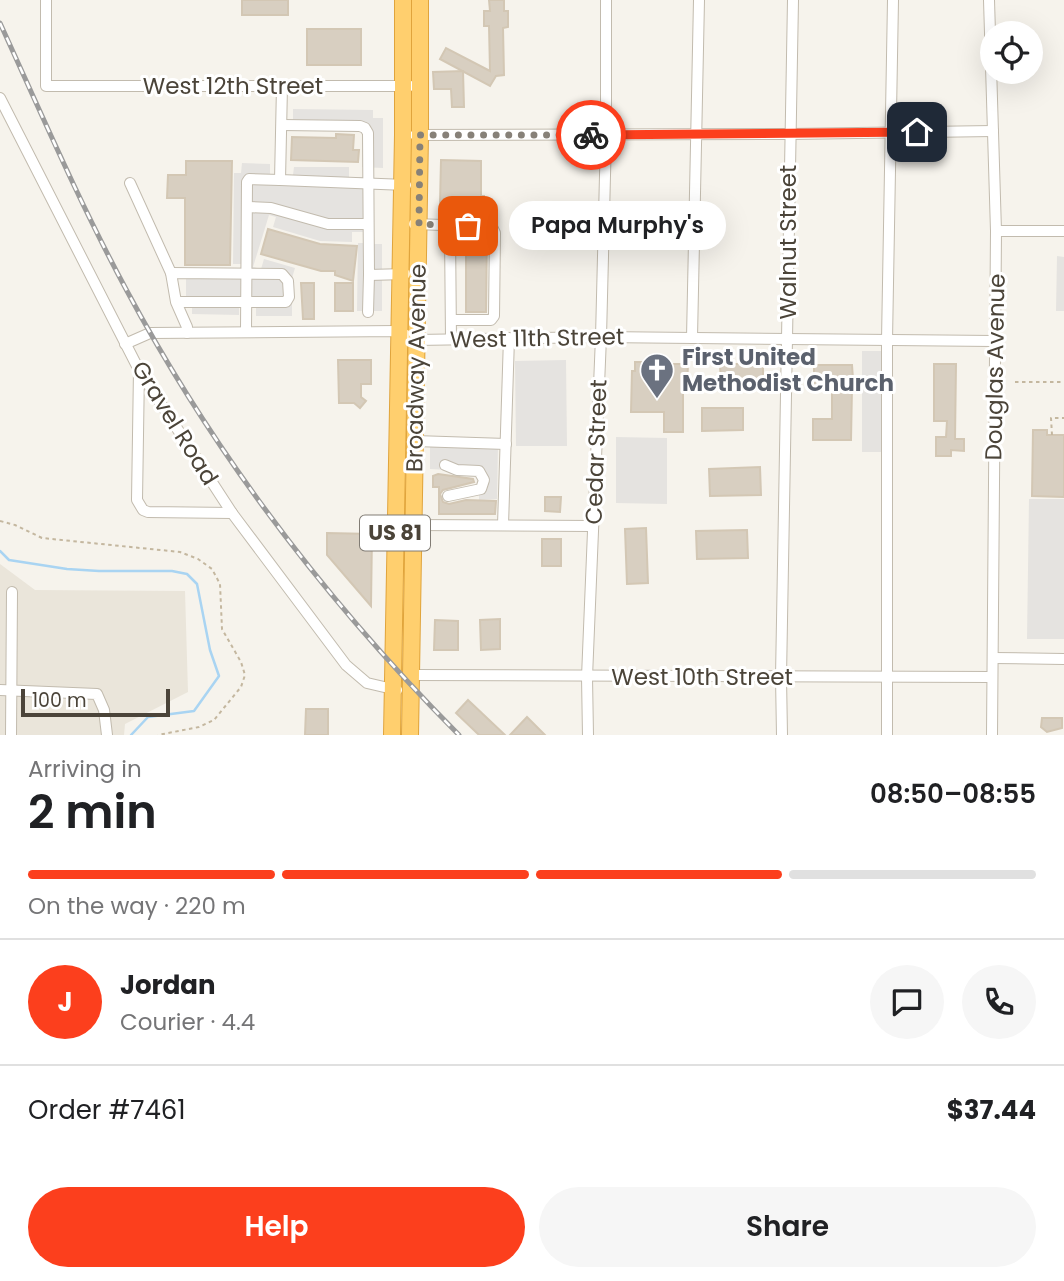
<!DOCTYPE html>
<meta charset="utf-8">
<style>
body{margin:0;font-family:Poppins,sans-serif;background:#f6f6f6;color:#202124;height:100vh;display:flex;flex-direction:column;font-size:26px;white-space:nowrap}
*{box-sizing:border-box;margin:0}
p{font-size:23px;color:#757577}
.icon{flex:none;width:38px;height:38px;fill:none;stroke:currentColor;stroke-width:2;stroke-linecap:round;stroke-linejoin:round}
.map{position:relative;height:735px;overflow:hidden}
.sheet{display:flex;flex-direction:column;background:#fff;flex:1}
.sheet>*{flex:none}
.buttons{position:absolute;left:980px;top:21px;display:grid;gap:14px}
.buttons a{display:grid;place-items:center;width:63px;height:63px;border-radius:50%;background:#fff;box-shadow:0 7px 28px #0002;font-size:35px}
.scale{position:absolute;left:21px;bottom:18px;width:149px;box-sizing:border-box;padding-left:7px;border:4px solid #4b4439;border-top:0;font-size:19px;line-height:24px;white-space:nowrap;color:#4b4439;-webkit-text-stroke:5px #fff;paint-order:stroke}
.pin{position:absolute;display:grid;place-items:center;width:60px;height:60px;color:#fff;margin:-30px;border-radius:14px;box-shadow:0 4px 10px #0006}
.courier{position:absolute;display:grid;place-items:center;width:70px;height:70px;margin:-35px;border:5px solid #fc3f1d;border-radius:50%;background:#fff;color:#222;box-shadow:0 2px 9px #0007}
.bubble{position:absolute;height:49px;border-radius:24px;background:#fff;box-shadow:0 7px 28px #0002;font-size:23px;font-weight:600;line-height:49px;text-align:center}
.head em{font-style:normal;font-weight:600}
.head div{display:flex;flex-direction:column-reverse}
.head{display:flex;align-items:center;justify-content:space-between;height:119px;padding:0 28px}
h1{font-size:46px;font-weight:600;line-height:52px}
.bar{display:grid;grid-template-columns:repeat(4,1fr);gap:10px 7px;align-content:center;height:84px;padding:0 28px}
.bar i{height:9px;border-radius:5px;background:#e0e0e0}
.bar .current{background:#fc3f1d}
.bar p{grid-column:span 4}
.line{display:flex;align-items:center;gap:18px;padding:0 28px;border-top:2px solid #e0e0e0}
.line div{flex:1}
.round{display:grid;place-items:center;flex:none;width:74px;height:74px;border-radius:37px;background:#f6f6f6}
.cta{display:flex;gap:14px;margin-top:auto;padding:14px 28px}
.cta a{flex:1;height:80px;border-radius:42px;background:#fc3f1d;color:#fff;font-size:28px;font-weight:600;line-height:80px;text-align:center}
.cta a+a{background:#f6f6f6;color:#202124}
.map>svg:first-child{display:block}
.residential{fill:#eae5da}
.parking{fill:#e5e3e0}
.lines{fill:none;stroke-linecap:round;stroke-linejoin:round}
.stream{stroke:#a9d4f2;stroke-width:2.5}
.building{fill:#d8cfc1;stroke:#d3c7b4;stroke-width:2}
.minor-casing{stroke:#c2bbae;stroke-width:12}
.highway-casing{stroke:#e0a43c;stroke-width:18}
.path{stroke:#c4b79f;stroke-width:2;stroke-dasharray:3.5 3.5;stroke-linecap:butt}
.minor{stroke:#fff;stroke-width:10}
.highway{stroke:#ffcf6e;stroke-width:16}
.rail-casing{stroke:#9a9a9a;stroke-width:5}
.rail{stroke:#fff;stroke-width:2.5;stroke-dasharray:8;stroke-linecap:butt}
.done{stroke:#878178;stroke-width:7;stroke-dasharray:0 12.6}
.route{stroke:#fc3f1d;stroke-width:9}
.labels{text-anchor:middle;stroke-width:6;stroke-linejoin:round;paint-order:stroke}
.shield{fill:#fff;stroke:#817c74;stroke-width:2}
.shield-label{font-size:21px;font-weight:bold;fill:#4b4439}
.street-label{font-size:23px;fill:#4b4439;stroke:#fff}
.worship-label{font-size:23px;font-weight:bold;fill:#5b616d;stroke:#fff;text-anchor:start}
</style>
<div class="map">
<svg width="1064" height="735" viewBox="0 0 1064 735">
<rect width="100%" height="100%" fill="#f6f3ec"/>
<polygon class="residential" points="0,564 35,590 185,591 188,692 125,724 124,735 0,735"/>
<g class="parking">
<polygon points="293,109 373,110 373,118 383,118 383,168 362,167 362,128 293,127"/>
<polygon points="242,163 270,164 270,175 293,175 294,167 349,167 349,177 373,177 373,244 382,244 382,311 357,311 358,243 363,243 363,232 352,232 352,242 320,241 273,227 276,217 269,215 253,267 261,269 264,259 295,268 292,278 292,316 256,316 256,306 239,306 239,315 192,314 192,305 186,305 186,268 244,268 244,264 233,264 234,173 241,173"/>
<polygon points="1057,256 1064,257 1064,311 1056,311"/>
<rect x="862" y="351" width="22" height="101"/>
<polygon points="566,360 567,446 516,446 515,361"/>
<polygon points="616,437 667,438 667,504 616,503"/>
<polygon points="430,445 498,446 497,499 479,500 479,494 487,478 449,470 430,469"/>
<polygon points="1029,499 1064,499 1064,639 1027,639"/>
</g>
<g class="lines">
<polyline class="stream" points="0,551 9,560 67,569 99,571 172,571 187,574 197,584 210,650 219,676 194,711 148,717 131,735"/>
</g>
<g class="building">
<rect x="242" y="0" width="46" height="15"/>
<polygon points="489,0 504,0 504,11 508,11 508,27 503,28 504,75 496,76 490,86 440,59 446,48 490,71 489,26 484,26 484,11 490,11"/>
<rect x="307" y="29" width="54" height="36"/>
<polygon points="463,71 464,107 452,107 451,89 434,89 433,72"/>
<polygon points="336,134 354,135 353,150 359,150 358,162 291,160 292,137 336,138"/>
<polygon points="441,160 481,161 481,196 484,196 484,205 440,204"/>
<polygon points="186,161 232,161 230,265 185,265 185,198 167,198 168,175 186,175"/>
<polygon points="268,229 320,244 357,246 353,281 335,275 335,271 321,271 261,254"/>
<polygon points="466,234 487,235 486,312 466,312"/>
<polygon points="301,283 314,283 314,319 303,319"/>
<rect x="335" y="283" width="18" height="28"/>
<polygon points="338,360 371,360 371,384 361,384 361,397 366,401 360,408 354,403 339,403"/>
<polygon points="635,362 647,362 647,371 669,372 669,364 688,364 687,388 683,388 683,432 664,432 664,412 631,412 632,371 635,371"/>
<polygon points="720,364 763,364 763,385 721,385"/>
<polygon points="934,364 956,364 955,439 964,439 964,451 951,450 951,456 936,456 936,437 946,437 947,421 934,421"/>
<polygon points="814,365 852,365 853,379 858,379 858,387 852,387 851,440 813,440 813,419 832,419 832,387 814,387"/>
<polygon points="702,408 743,408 743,430 702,431"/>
<polygon points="1033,430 1047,430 1047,435 1064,435 1064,497 1032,496"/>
<polygon points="760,467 761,495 710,496 709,469"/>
<polygon points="438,474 473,479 474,482 443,490 440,494 443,502 449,504 466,500 496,501 495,514 439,514 439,487 433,487 433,476"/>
<polygon points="545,497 561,497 560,512 545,511"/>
<polygon points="646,528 648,583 627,584 625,529"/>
<polygon points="747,530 748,558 697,559 696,531"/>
<polygon points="327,533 372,534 371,606 327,555"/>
<rect x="542" y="539" width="19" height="27"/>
<polygon points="500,619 500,649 481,650 480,620"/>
<polygon points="435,620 458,621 458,650 434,650"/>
<polygon points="468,700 505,735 479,735 456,713"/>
<polygon points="306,709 328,709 328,735 305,735"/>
<polygon points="527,717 545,735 510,735"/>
<polygon points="1042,718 1062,718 1062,728 1047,732 1041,727"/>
</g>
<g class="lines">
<g class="minor-casing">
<g id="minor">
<polyline points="46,0 46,86 410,86"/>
<polyline points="989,0 996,231 992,735"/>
<polyline points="282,86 280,180 406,185"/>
<polyline points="0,98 139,370 232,513 346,665 367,683 397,690"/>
<polyline points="282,125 360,126 365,128 368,133 369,275 405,274"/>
<polyline points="415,135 789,134 993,131"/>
<polyline points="130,183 171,273"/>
<polyline points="247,207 271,208 328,224 368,224"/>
<polyline points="414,224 443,225 450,232 451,339"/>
<polyline points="443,225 492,227 495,233 494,316 491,320 451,320"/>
<polyline points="996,231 1064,231"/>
<polyline points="176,302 286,302 289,297 288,281 282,274 171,273 176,302 187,327 187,333"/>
<polyline points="368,312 369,275"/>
<polyline points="246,332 247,182 249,179 280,180"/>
<polyline points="692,338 699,0"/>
<polyline points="125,344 150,333 398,331 416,340 601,337 994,341"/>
<polyline points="139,370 137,500 143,510 148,512 232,513"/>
<polyline points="415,441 506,444"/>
<polyline points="445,465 457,470 479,471 484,480 481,489 448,496"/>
<polyline points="414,525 593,526"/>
<polyline points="503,525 509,338"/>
<polyline points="993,658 1064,659"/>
<polyline points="411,675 992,677"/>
<polyline points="0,690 97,694 104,710 107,735"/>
<polyline points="11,735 12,592"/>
<polyline points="588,735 587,677 601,337 606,135 606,0"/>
<polyline points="782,735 781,677 793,0"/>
<polyline points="887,735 887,340 893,0"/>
</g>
</g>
<g class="highway-casing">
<g id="highway">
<polyline points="392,735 403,135 403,0"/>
<polyline points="410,735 420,135 420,0"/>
</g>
</g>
<g class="path">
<polyline points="1015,382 1064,382"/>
<polyline points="1052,435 1051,418 1064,418"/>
<polyline points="0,521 15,525 42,538 180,552 198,559 212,569 220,584 222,629 241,662 245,675 241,687 214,720 199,727 158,735"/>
</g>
<use href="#minor" class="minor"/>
<use href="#highway" class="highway"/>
<g class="rail-casing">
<path id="rail" d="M0 23C41 113 80 204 127 291 215 455 328 603 459 735"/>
</g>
<use href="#rail" class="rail"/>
</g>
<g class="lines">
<polyline class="done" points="468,226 419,224 420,135 591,135"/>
<polyline class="route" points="591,135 917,132"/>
</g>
<defs>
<g id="church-pin" transform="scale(1.75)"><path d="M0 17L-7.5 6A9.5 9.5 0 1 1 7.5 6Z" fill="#6b7280" stroke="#fff"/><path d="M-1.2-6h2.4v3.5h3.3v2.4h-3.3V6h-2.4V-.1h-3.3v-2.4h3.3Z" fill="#fff"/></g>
</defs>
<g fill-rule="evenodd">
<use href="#church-pin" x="657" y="370"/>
</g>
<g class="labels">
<rect class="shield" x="360" y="515.5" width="70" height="35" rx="5"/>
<g class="shield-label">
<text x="395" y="540">US 81</text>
</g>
<g class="street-label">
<text x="233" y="94">West 12th Street</text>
<text transform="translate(788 242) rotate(-90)" y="8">Walnut Street</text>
<text transform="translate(537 338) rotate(-1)" y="8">West 11th Street</text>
<text transform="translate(995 367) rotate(-89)" y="8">Douglas Avenue</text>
<text transform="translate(416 368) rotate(-89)" y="8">Broadway Avenue</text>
<text transform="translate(175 423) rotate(58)" y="8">Gravel Road</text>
<text transform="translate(596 452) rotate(-88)" y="8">Cedar Street</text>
<text x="702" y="685">West 10th Street</text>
</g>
<g class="worship-label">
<text x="682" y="365">First United<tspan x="682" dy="26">Methodist Church</tspan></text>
</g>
</g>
</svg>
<div class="buttons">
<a><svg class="icon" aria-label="locate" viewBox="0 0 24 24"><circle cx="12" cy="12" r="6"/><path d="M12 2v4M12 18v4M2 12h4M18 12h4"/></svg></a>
</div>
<div class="scale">100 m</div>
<div class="pin" style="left:468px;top:226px;background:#ea580c"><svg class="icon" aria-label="bag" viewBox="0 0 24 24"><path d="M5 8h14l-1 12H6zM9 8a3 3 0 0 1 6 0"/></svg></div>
<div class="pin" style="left:917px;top:132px;background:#1f2937"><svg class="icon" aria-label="home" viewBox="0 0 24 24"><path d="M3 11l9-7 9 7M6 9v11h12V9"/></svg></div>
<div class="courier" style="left:591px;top:135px"><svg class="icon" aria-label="bike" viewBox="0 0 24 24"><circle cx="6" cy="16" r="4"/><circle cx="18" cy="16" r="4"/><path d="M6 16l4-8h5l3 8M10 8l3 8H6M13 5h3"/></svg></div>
<div class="bubble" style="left:509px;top:201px;width:217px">Papa Murphy's</div>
</div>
<section class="sheet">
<div class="head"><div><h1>2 min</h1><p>Arriving in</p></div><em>08:50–08:55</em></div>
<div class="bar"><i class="current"></i><i class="current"></i><i class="current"></i><i></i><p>On the way · 220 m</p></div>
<div class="line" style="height:126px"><b class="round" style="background:#fc3f1d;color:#fff">J</b><div><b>Jordan</b><p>Courier · 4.4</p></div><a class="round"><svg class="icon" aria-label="chat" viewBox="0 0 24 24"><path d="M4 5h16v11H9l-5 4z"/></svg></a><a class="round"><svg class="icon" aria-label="phone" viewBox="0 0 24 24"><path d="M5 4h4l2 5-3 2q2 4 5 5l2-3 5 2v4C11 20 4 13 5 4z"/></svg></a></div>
<div class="line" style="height:91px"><div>Order #7461</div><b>$37.44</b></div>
<div class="cta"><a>Help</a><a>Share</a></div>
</section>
